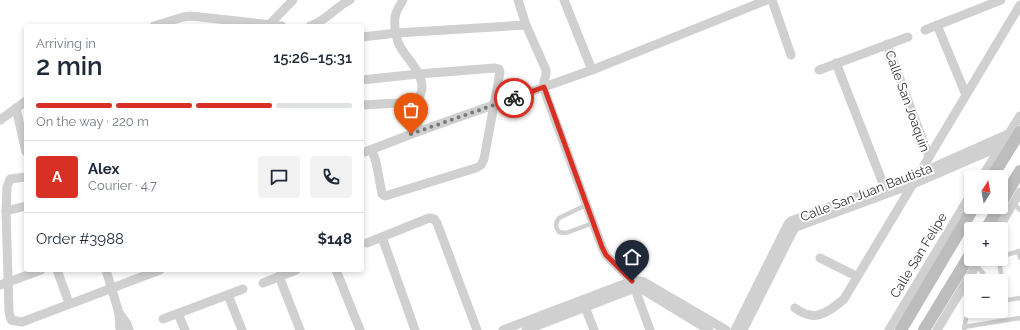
<!DOCTYPE html>
<meta charset="utf-8">
<style>
body{margin:0;font-family:Raleway,sans-serif;background:#f2f2f3;color:#1f2937;height:100vh;display:flex;flex-direction:column;font-size:15px;white-space:nowrap}
*{box-sizing:border-box;margin:0}
p{font-size:13px;color:#747a83}
.icon{flex:none;width:22px;height:22px;fill:none;stroke:currentColor;stroke-width:2;stroke-linecap:round;stroke-linejoin:round}
.map{position:relative;flex:1;overflow:hidden}
.panel{position:absolute;left:24px;top:24px;width:340px;height:248px;display:flex;flex-direction:column;background:#fff;border-radius:4px;box-shadow:0 2px 6px #0003}
.panel>*{flex:none}
.needle{width:26px;rotate:11deg}
.buttons{position:absolute;left:964px;top:170px;display:grid;gap:8px}
.buttons a{display:grid;place-items:center;width:44px;height:44px;border-radius:4px;background:#fff;box-shadow:0 2px 6px #0003;font-size:20px}
.pin{position:absolute;display:grid;place-items:center;width:34px;height:34px;color:#fff;margin:-41px -17px;border-radius:50% 50% 50% 0;rotate:-45deg;box-shadow:0 0 4px #0007}
.pin .icon{rotate:45deg}
.courier{position:absolute;display:grid;place-items:center;width:40px;height:40px;margin:-20px;border:3px solid #d93025;border-radius:50%;background:#fff;color:#222;box-shadow:0 1px 5px #0007}
.head em{font-style:normal;font-weight:600}
.head div{display:flex;flex-direction:column-reverse}
.head{display:flex;align-items:center;justify-content:space-between;height:68px;padding:0 12px}
h1{font-size:26px;font-weight:600;line-height:30px}
.bar{display:grid;grid-template-columns:repeat(4,1fr);gap:6px 4px;align-content:center;height:48px;padding:0 12px}
.bar i{height:5px;border-radius:3px;background:#e0e1e3}
.bar .on{background:#d93025}
.bar p{grid-column:span 4}
.line{display:flex;align-items:center;gap:10px;padding:0 12px;border-top:1px solid #e0e1e3}
.line div{flex:1}
.round{display:grid;place-items:center;flex:none;width:42px;height:42px;border-radius:4px;background:#f2f2f3}
.map>svg:first-child{display:block}
.lines{fill:none;stroke-linecap:round;stroke-linejoin:round}
.lane{stroke:#d0d0d0;stroke-width:4.5}
.street{stroke:#d0d0d0;stroke-width:9}
.secondary{stroke:#bdbdbd;stroke-width:12}
.done{stroke:#7a7a7a;stroke-width:4;stroke-dasharray:0 7.2}
.route{stroke:#d93025;stroke-width:5}
.labels{text-anchor:middle;stroke-width:4;stroke-linejoin:round;paint-order:stroke}
.street-label{font-size:13px;fill:#333;stroke:#fff}
</style>
<div class="map">
<svg width="1020" height="330" viewBox="0 0 1020 330">
<rect width="100%" height="100%" fill="#fff"/>
<g class="lines">
<g class="lane">
<polyline points="1013,203 1020,210"/>
<path d="M586 205 559 218C555 223 555 227 559 232L566 233 593 223"/>
<polyline points="1018,251 1020,258"/>
<polyline points="1001,258 1002,256 1020,251"/>
<polyline points="1000,259 999,262 1006,300"/>
<polyline points="976,265 983,273 983,281"/>
<polyline points="1001,301 1020,298"/>
<polyline points="964,327 1020,318"/>
<polyline points="964,330 966,318 971,308"/>
</g>
<g class="street">
<path d="M518 0 526 25 546 70C547 77 543 81 543 87L602 247 606 255 632 281 650 330"/>
<polyline points="564,0 592,70"/>
<polyline points="772,0 791,55"/>
<polyline points="937,25 966,95"/>
<polyline points="154,26 183,17 191,16 282,26"/>
<polyline points="270,26 269,25 293,0"/>
<path d="M310 26C326 21 335 7 350 0"/>
<polyline points="925,30 1001,0"/>
<polyline points="362,37 397,33 526,25"/>
<polyline points="887,44 929,157"/>
<polyline points="836,63 884,186"/>
<polyline points="819,70 908,37"/>
<polyline points="362,80 418,74 495,68 499,69 500,72 484,159 481,165 476,168 385,196 382,194 376,162 372,150"/>
<path d="M362 105 399 103 415 107C417 101 421 95 422 89 423 73 408 60 401 48 396 41 394 26 395 17 396 11 400 5 403 0"/>
<polyline points="415,107 418,122 417,132"/>
<polyline points="16,108 26,152"/>
<polyline points="0,120 26,101"/>
<polyline points="362,153 417,132 592,70 767,0"/>
<polyline points="26,177 10,179 7,187 6,211 9,312 11,320 22,322 160,270"/>
<polyline points="982,177 1020,116"/>
<polyline points="6,211 26,206"/>
<polyline points="998,229 1020,192"/>
<polyline points="382,237 415,330"/>
<polyline points="367,243 429,218 434,219 437,223 477,330"/>
<polyline points="820,258 856,276"/>
<polyline points="57,270 69,303"/>
<polyline points="106,270 119,313 120,330"/>
<polyline points="336,270 360,330"/>
<polyline points="279,276 300,330"/>
<polyline points="263,283 296,270"/>
<polyline points="0,285 41,270"/>
<polyline points="228,295 242,330"/>
<polyline points="585,307 594,330"/>
<path d="M795 308C799 311 804 314 810 315 821 318 836 306 844 299L1020 5"/>
<polyline points="119,313 127,324 129,330"/>
<polyline points="178,314 185,330"/>
<polyline points="163,319 243,289"/>
<polyline points="503,330 632,281 642,281 726,330"/>
<polyline points="526,330 635,288 643,290 709,330"/>
<polyline points="735,330 788,224 791,221 920,173 1010,133"/>
<polyline points="743,330 793,231 796,227 913,184 1003,145"/>
<polyline points="889,330 971,194"/>
<polyline points="937,330 980,259"/>
</g>
<g class="secondary">
<polyline points="992,177 1020,132"/>
<polyline points="1001,203 1020,171"/>
<polyline points="986,229 999,207"/>
<polyline points="901,330 974,207"/>
<polyline points="924,330 971,253"/>
</g>
</g>
<g class="lines">
<polyline class="done" points="411,134 514,98"/>
<polyline class="route" points="514,98 544,87 602,247 606,255 632,281"/>
</g>
<g class="labels">
<g class="street-label">
<text transform="translate(908 101) rotate(70)" y="5">Calle San Joaquín</text>
<text transform="translate(866 192) rotate(-21)" y="5">Calle San Juan Bautista</text>
<text transform="translate(918 255) rotate(-59)" y="5">Calle San Felipe</text>
</g>
</g>
</svg>
<div class="buttons">
<a><svg class="needle" viewBox="-14 -14 28 28"><path d="M0-13l5 13h-10z" fill="#e53935"/><path d="M0 13l5-13h-10z" fill="#747a83"/></svg></a>
<a>+</a>
<a>−</a>
</div>
<div class="pin" style="left:411px;top:134px;background:#ea580c"><svg class="icon" aria-label="bag" viewBox="0 0 24 24"><path d="M5 8h14l-1 12H6zM9 8a3 3 0 0 1 6 0"/></svg></div>
<div class="pin" style="left:632px;top:281px;background:#1f2937"><svg class="icon" aria-label="home" viewBox="0 0 24 24"><path d="M3 11l9-7 9 7M6 9v11h12V9"/></svg></div>
<div class="courier" style="left:514px;top:98px"><svg class="icon" aria-label="bike" viewBox="0 0 24 24"><circle cx="6" cy="16" r="4"/><circle cx="18" cy="16" r="4"/><path d="M6 16l4-8h5l3 8M10 8l3 8H6M13 5h3"/></svg></div>
<section class="panel">
<div class="head"><div><h1>2 min</h1><p>Arriving in</p></div><em>15:26–15:31</em></div>
<div class="bar"><i class="on"></i><i class="on"></i><i class="on"></i><i></i><p>On the way · 220 m</p></div>
<div class="line" style="height:72px"><b class="round" style="background:#d93025;color:#fff">A</b><div><b>Alex</b><p>Courier · 4.7</p></div><a class="round"><svg class="icon" aria-label="chat" viewBox="0 0 24 24"><path d="M4 5h16v11H9l-5 4z"/></svg></a><a class="round"><svg class="icon" aria-label="phone" viewBox="0 0 24 24"><path d="M5 4h4l2 5-3 2q2 4 5 5l2-3 5 2v4C11 20 4 13 5 4z"/></svg></a></div>
<div class="line" style="height:52px"><div>Order #3988</div><b>$148</b></div>
</section>
</div>
